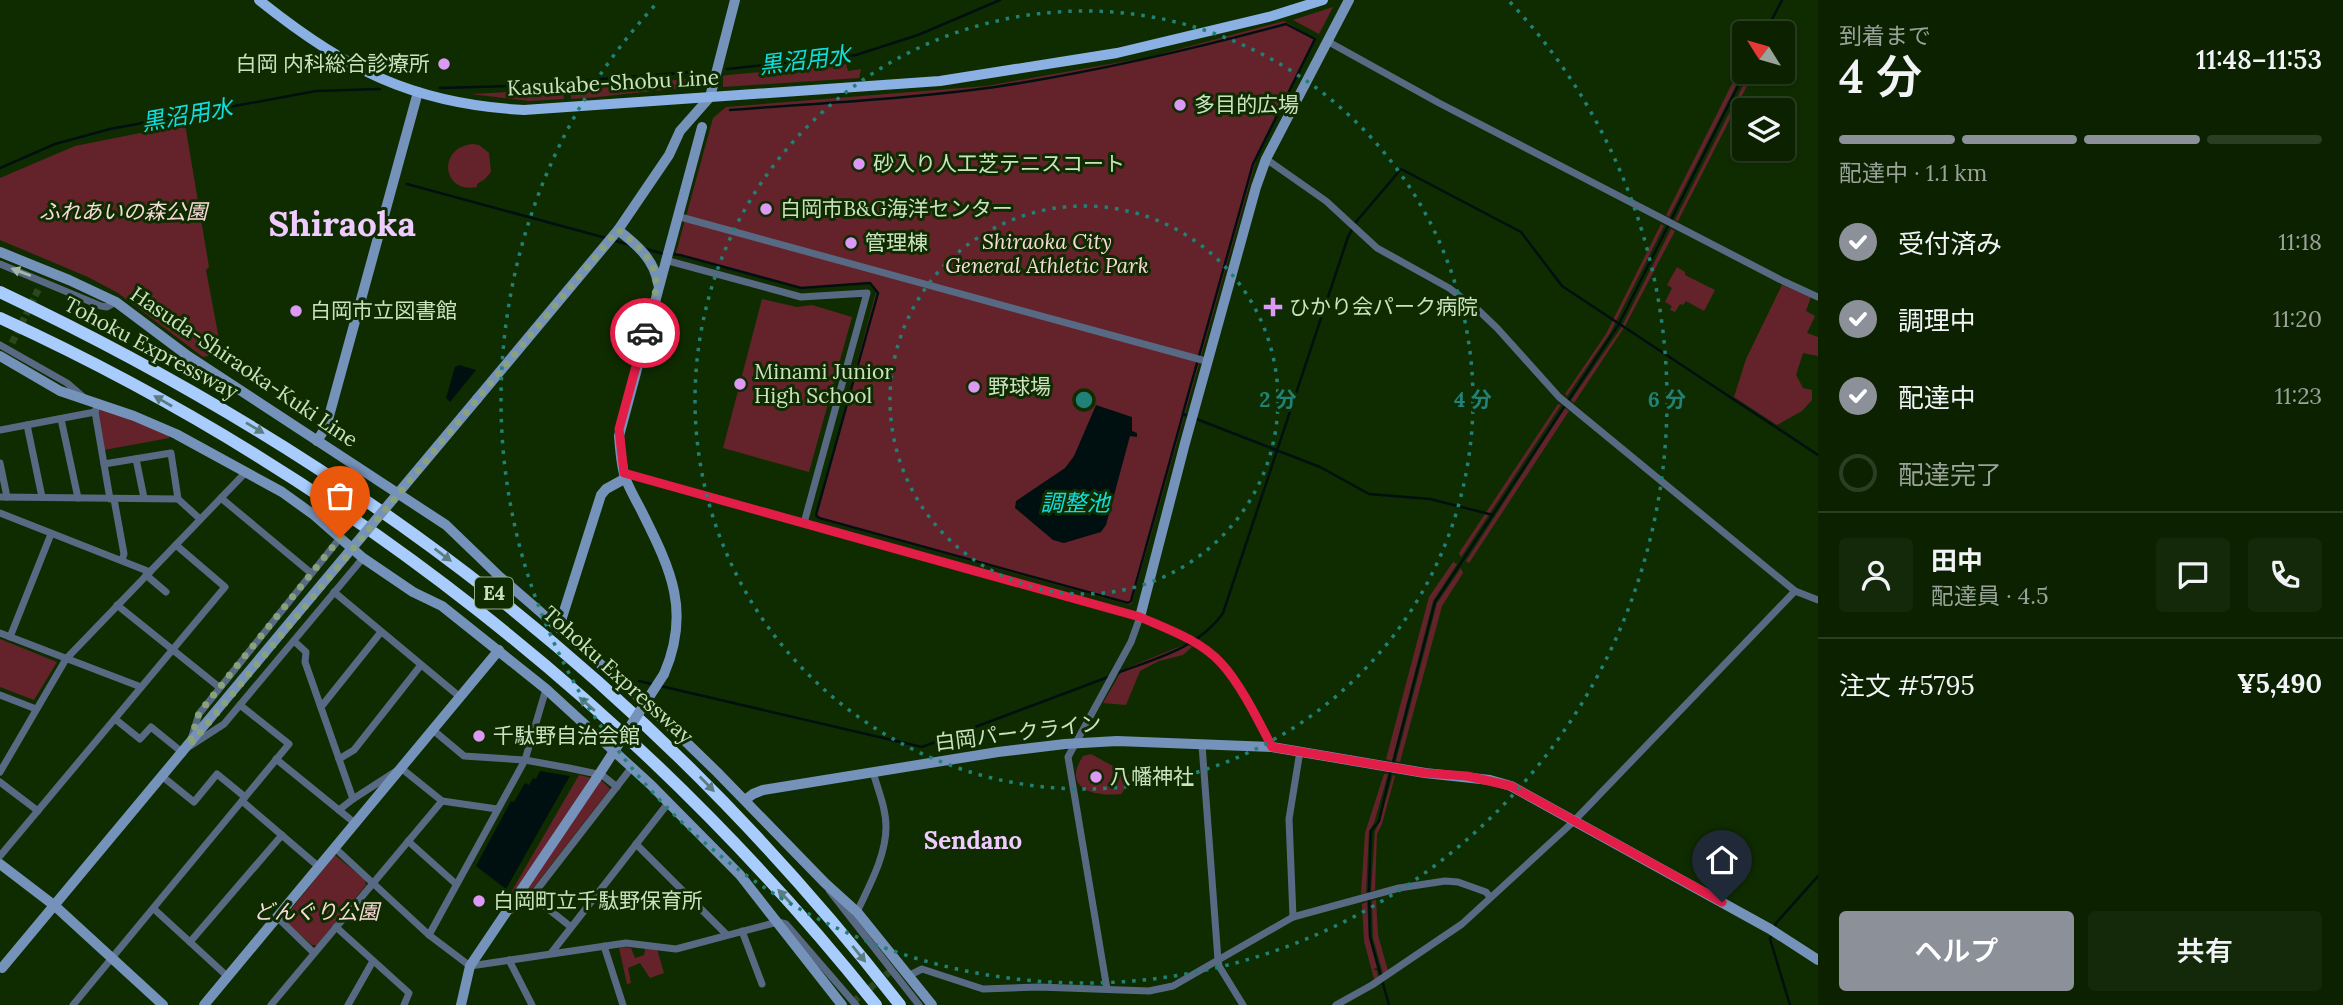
<!DOCTYPE html>
<html lang="ja">
<meta charset="utf-8">
<style>
body{margin:0;font-family:Lora,"Noto Sans JP",serif;background:#14290a;color:#f1f3f6;height:100vh;display:flex;flex-direction:column;font-size:26px;white-space:nowrap}
*{box-sizing:border-box;margin:0}
p{font-size:23px;color:#9aa399}
.icon{flex:none;width:38px;height:38px;fill:none;stroke:currentColor;stroke-width:2;stroke-linecap:round;stroke-linejoin:round}
.map{position:relative;flex:1;overflow:hidden}
.drawer{display:flex;flex-direction:column;background:#0b2100;width:525px}
.drawer>*{flex:none}
.needle{width:46px;rotate:307deg}
.controls{position:absolute;left:1732px;top:21px;display:grid;gap:14px}
.controls a{display:grid;place-items:center;width:63px;height:63px;border-radius:7px;background:#0b2100;box-shadow:0 2px 5px #0004,0 0 0 2px #2b3e22;font-size:35px}
.pin{position:absolute;display:grid;place-items:center;width:60px;height:60px;color:#fff;margin:-72px -30px;border-radius:50% 50% 50% 0;rotate:-45deg;box-shadow:0 0 7px #0007}
.pin .icon{rotate:45deg}
.courier{position:absolute;display:grid;place-items:center;width:70px;height:70px;margin:-35px;border:5px solid #e11d48;border-radius:50%;background:#fff;color:#222;box-shadow:0 2px 9px #0007}
.summary em{font-style:normal;font-weight:600}
.summary div{display:flex;flex-direction:column-reverse}
.summary{display:flex;align-items:center;justify-content:space-between;height:119px;padding:0 21px}
h1{font-size:46px;font-weight:600;line-height:52px}
.bar{display:grid;grid-template-columns:repeat(4,1fr);gap:10px 7px;align-content:center;height:84px;padding:0 21px}
.bar i{height:9px;border-radius:5px;background:#2b3e22}
.bar .on{background:#8c9099}
.bar p{grid-column:span 4}
.line{display:flex;align-items:center;gap:18px;padding:0 21px;border-top:2px solid #2b3e22}
.line div{flex:1}
.round{display:grid;place-items:center;flex:none;width:74px;height:74px;border-radius:7px;background:#14290a}
ol{padding:0 21px;list-style:none}
li{display:flex;align-items:center;gap:21px;height:77px}
li p{margin-inline-start:auto}
li .icon{padding:7px;border-radius:50%;background:#8c9099;color:#fff;stroke-width:4}
li:last-child{color:#9aa399}
li i{width:38px;height:38px;border:4px solid #2b3e22;border-radius:50%}
.cta{display:flex;gap:14px;margin-top:auto;padding:14px 21px}
.cta a{flex:1;height:80px;border-radius:7px;background:#8c9099;color:#fff;font-size:28px;font-weight:600;line-height:80px;text-align:center}
.cta a+a{background:#14290a;color:#f1f3f6}
main{display:flex;flex:1;min-height:0}
.map>svg:first-child{display:block}
.green{fill:#64232b}
.water{fill:#001011}
.lines{fill:none;stroke-linecap:round;stroke-linejoin:round}
.stream{stroke:#001011;stroke-width:2.5}
.street-tunnel{stroke:#2b471d;stroke-width:7;stroke-dasharray:7 3.5;stroke-linecap:butt}
.street{stroke:#586a83;stroke-width:7}
.secondary{stroke:#7592ba;stroke-width:10}
.primary{stroke:#8bb1e4;stroke-width:10}
.highway{stroke:#a8ccfe;stroke-width:12}
.secondary-bridge{stroke:#7592ba;stroke-width:10}
.oneway{fill:#a3b8ab}
.oneway2{fill:#5c7c7f}
.done{stroke:#89a27d;stroke-width:7;stroke-dasharray:0 12.6}
.route{stroke:#e11d48;stroke-width:9}
.ring{fill:none;stroke:#228176;stroke-width:3.5;stroke-dasharray:3.5 7}
.poi-dot{fill:#dc99f5;stroke:#0f2c00;stroke-width:2.5}
.labels{text-anchor:middle;stroke-width:6;stroke-linejoin:round;paint-order:stroke}
.shield{fill:#0f2c00;stroke:#93ab87;stroke-width:2}
.shield-label{font-size:19px;font-weight:bold;fill:#cbe2c1}
.poi-label{font-size:21px;fill:#cbe2c1;stroke:#0f2c00;text-anchor:start}
.street-label{font-size:21px;fill:#cbe2c1;stroke:#0f2c00}
.park-label{font-size:21px;font-style:italic;fill:#f9dadb;stroke:#0f2c00}
.water-label{font-size:23px;font-style:italic;fill:#11dde0;stroke:#0f2c00}
.quarter-label{font-size:24px;font-weight:bold;fill:#f0cbff;stroke:#0f2c00}
.town-label{font-size:35px;font-weight:bold;fill:#f0cbff;stroke:#0f2c00}
.centre{fill:#228176;stroke:#0f2c00;stroke-width:3.5}
.ring-label{font-size:21px;text-anchor:middle;font-weight:bold;fill:#228176;stroke:#0f2c00;stroke-width:6;stroke-linejoin:round;paint-order:stroke}
</style>
<main>
<div class="map">
<svg width="1818" height="1005" viewBox="0 0 1818 1005">
<rect width="100%" height="100%" fill="#0f2c00"/>
<g class="green">
<polygon points="1333,7 1319,34 1293,20 1296,19"/>
<polygon points="1284,21 1316,39 1257,157 1132,603 1129,605 818,519 816,515 876,292 869,284 801,289 679,256 676,253 713,118 726,107 986,86 1149,57"/>
<polygon points="1745,58 1745,68 1669,217 1666,215"/>
<polygon points="846,64 848,71 861,69 859,78 723,87 723,76 728,75"/>
<polygon points="1750,72 1754,72 1678,221 1675,220"/>
<path d="M709 77 707 86C662 89 617 96 571 99V89Z"/>
<polygon points="563,89 564,99 529,101 471,94"/>
<polygon points="185,124 209,267 206,270 219,339 208,356 203,357 118,293 88,277 0,240 0,178 75,146"/>
<path d="M473 144 479 145 489 153 491 172 485 179 477 184V187C442 194 437 147 473 144Z"/>
<polygon points="1661,224 1664,226 1610,333 1567,396 1565,394 1606,334"/>
<polygon points="1671,229 1675,231 1625,326 1574,403 1571,400 1621,328"/>
<polygon points="1677,267 1685,272 1685,275 1715,290 1704,311 1686,301 1683,305 1680,304 1675,312 1670,310 1672,306 1665,302 1672,288 1667,285"/>
<polygon points="1782,285 1811,297 1806,311 1815,316 1807,333 1818,337 1818,356 1803,353 1796,375 1803,388 1812,390 1812,400 1802,411 1777,425 1734,397 1746,359"/>
<polygon points="762,299 797,307 812,305 852,317 809,472 723,448"/>
<polygon points="1558,404 1561,405 1461,557 1459,553"/>
<polygon points="99,408 169,435 169,438 104,450 97,411"/>
<polygon points="1565,408 1569,411 1469,563 1466,561"/>
<polygon points="1453,562 1457,564 1433,601 1392,761 1386,759 1429,597"/>
<polygon points="1461,568 1463,573 1442,606 1400,762 1396,761 1437,603"/>
<polygon points="0,639 57,662 34,700 0,687"/>
<polygon points="1186,644 1192,647 1183,655 1159,661 1140,671 1126,705 1103,703 1122,670"/>
<path d="M1091 754 1129 775V783L1121 794C1095 797 1061 789 1083 756Z"/>
<polygon points="1384,774 1388,774 1374,823 1369,831 1366,893 1361,894 1365,833"/>
<polygon points="579,775 592,778 506,905 503,906"/>
<polygon points="1393,775 1395,776 1382,824 1377,834 1375,890 1371,891 1375,831 1379,823"/>
<polygon points="600,779 610,789 513,914 509,914"/>
<polygon points="335,855 365,880 366,885 317,945 312,945 284,920 285,917"/>
<polygon points="1376,900 1378,935 1388,971 1383,974 1373,938 1372,901"/>
<polygon points="1367,902 1369,937 1377,968 1373,969 1377,971 1378,977 1374,979 1364,941 1362,904"/>
<polygon points="624,947 631,948 635,958 644,955 645,949 657,949 664,973 650,978 640,963 628,968 631,983 627,984 619,948"/>
</g>
<g class="water">
<polygon points="459,365 476,370 450,402 446,398 455,367"/>
<polygon points="1096,405 1132,417 1132,431 1137,433 1137,437 1130,436 1106,525 1101,532 1064,543 1053,540 1015,508 1016,501 1065,468 1074,456"/>
<polygon points="540,771 570,776 506,889 476,866 511,801 514,802 525,783 529,785 533,778 536,779"/>
</g>
<g class="lines">
<g class="stream">
<polyline points="1765,33 1782,0"/>
<polyline points="727,69 856,55 918,35 1000,0"/>
<polyline points="440,88 512,86 693,72"/>
<path d="M730 110C818 103 908 99 995 87 1094 72 1190 50 1286 24L1315 39 1253 164 1183 413"/>
<polyline points="0,168 55,144 110,129 316,91 380,89"/>
<polyline points="407,184 606,238"/>
<polyline points="612,240 630,245"/>
<polyline points="646,249 664,254"/>
<polyline points="670,254 680,255 801,288 870,283 878,293 816,515 819,518 1128,603 1131,601 1183,414 1188,416"/>
<polyline points="1194,418 1320,467 1369,494 1430,499 1493,515"/>
<path d="M1117 673C1155 659 1199 648 1223 613L1348 237 1356 222 1401 169 1521 232 1562 286 1818 455"/>
<polyline points="639,681 922,747 1111,676"/>
<polyline points="1393,763 1435,602 1619,324 1745,72"/>
<polyline points="1389,1005 1370,937 1369,890 1371,831 1379,821 1391,770"/>
<polyline points="1790,1005 1770,939 1776,923 1818,876"/>
</g>
<g class="street-tunnel">
<polyline points="12,343 39,288"/>
<polyline points="853,1002 892,970"/>
</g>
<g class="street">
<polyline points="1327,41 1439,103 1783,281 1818,297"/>
<polyline points="1266,159 1326,201 1377,248 1449,288 1477,309 1497,328 1559,397 1587,420 1795,591 1818,600"/>
<polyline points="684,218 1202,360"/>
<polyline points="665,260 801,297 867,293 804,523"/>
<polyline points="0,264 101,306 107,307 116,302"/>
<polyline points="0,345 67,383 82,396"/>
<polyline points="98,403 95,412 110,499"/>
<polyline points="61,419 78,498"/>
<polyline points="27,425 42,497"/>
<polyline points="0,430 95,412"/>
<polyline points="136,459 144,498"/>
<polyline points="0,463 7,497"/>
<polyline points="104,464 171,453 178,499"/>
<path d="M624 473 1140 617C1167 629 1200 640 1221 663 1240 683 1259 722 1272 747"/>
<polyline points="0,497 178,499 200,519"/>
<polyline points="221,498 311,573"/>
<polyline points="114,499 124,554 122,560"/>
<polyline points="0,513 150,572"/>
<polyline points="146,575 166,592"/>
<polyline points="334,592 460,697"/>
<polyline points="117,605 219,687"/>
<polyline points="0,633 141,687"/>
<polyline points="10,637 51,534"/>
<polyline points="294,641 306,652 305,662 353,799"/>
<polyline points="0,695 36,709"/>
<polyline points="321,707 381,632"/>
<polyline points="115,719 140,739 151,727 183,753"/>
<polyline points="433,730 464,756 525,760 569,768 602,775 617,787"/>
<polyline points="191,739 199,714 340,538"/>
<polyline points="1202,745 1218,960 1219,966 1243,1005"/>
<polyline points="190,746 224,724 363,558"/>
<polyline points="276,759 356,824"/>
<polyline points="339,759 354,750 421,665"/>
<polyline points="0,772 66,659 246,472"/>
<polyline points="163,777 194,802 217,774 245,797"/>
<polyline points="0,782 38,811"/>
<polyline points="242,801 319,867"/>
<polyline points="339,810 353,799 401,768 442,801 497,809"/>
<polyline points="408,841 456,884"/>
<polyline points="636,844 726,934"/>
<polyline points="335,848 429,935 470,966 626,943 676,949 778,922 786,924 856,1005"/>
<polyline points="0,856 225,587 176,545"/>
<polyline points="829,890 919,1005"/>
<polyline points="154,909 228,977"/>
<path d="M857 912C869 886 886 856 886 827 886 808 878 790 873 772"/>
<polyline points="277,917 314,953"/>
<polyline points="1293,917 1289,819 1300,751"/>
<polyline points="336,927 409,993 404,1005"/>
<polyline points="571,927 532,896 632,767"/>
<polyline points="742,931 762,984"/>
<polyline points="429,935 525,760 546,689"/>
<polyline points="190,942 282,835"/>
<polyline points="604,946 623,1005"/>
<polyline points="552,952 669,802"/>
<polyline points="509,960 532,1005"/>
<polyline points="910,975 922,969 983,989 1039,987 1149,991 1173,986 1293,917 1399,888 1445,881 1458,882 1486,892 1490,897"/>
<polyline points="1107,989 1068,757 1131,642 1140,617"/>
<polyline points="73,1005 289,744 240,705"/>
<polyline points="271,1005 442,801"/>
<polyline points="348,1005 373,961"/>
<polyline points="1336,1005 1372,985 1462,924 1573,822 1795,591"/>
</g>
<g class="secondary">
<path d="M618 230C636 244 655 260 658 284"/>
<polyline points="0,252 69,280 116,302 188,356 446,525 500,577 651,708 717,772 825,883 857,912 932,1005"/>
<polyline points="0,356 60,391 134,416 176,434 282,492 314,515 363,558 413,592 442,606 546,689 651,785 740,875 842,1005"/>
<polyline points="477,399 618,230 669,155 680,131 710,97 735,0"/>
<polyline points="317,441 326,427 418,92"/>
<polyline points="1140,617 1185,443 1256,187 1266,159 1349,0"/>
<polyline points="559,627 601,495 606,489 626,478"/>
<path d="M664 674C691 612 671 570 643 514 637 501 628 488 624 474 621 462 620 449 619 436L702 127"/>
<polyline points="745,800 753,794 763,790 998,752 1065,744 1117,741 1272,747 1425,773 1490,780 1511,786 1770,929 1818,960"/>
<polyline points="0,864 55,906 163,1005"/>
<polyline points="2,968 296,615"/>
<polyline points="204,1005 499,650"/>
<polyline points="461,1005 470,966 596,779"/>
</g>
<path class="primary" d="M259 0C345 69 412 104 524 110L940 81 1117 53 1272 16 1323 0"/>
<g class="highway">
<path d="M0 292C360 462 655 690 900 1005"/>
<path d="M0 318C339 473 644 714 876 1005"/>
</g>
<g class="secondary-bridge">
<polyline points="296,615 477,399"/>
<polyline points="596,779 664,674"/>
</g>
</g>
<defs><path id="oneway-solid" d="M-6-.8H1V-3.2L6.5 0L1 3.2V.8H-6Z" transform="scale(1.75)"/></defs>
<use class="oneway" href="#oneway-solid" transform="translate(21 272) rotate(-159)"/>
<g class="oneway2">
<use href="#oneway-solid" transform="translate(163 401) rotate(-150)"/>
<use href="#oneway-solid" transform="translate(255 428) rotate(31)"/>
<use href="#oneway-solid" transform="translate(443 555) rotate(37)"/>
<use href="#oneway-solid" transform="translate(587 704) rotate(-139)"/>
<use href="#oneway-solid" transform="translate(707 784) rotate(46)"/>
<use href="#oneway-solid" transform="translate(785 897) rotate(-133)"/>
<use href="#oneway-solid" transform="translate(859 954) rotate(51)"/>
</g>
<g class="lines">
<path class="done" d="M340 538 199 713 189 746 618 230C667 267 660 280 645 333"/>
<path class="route" d="M645 333 619 429 624 473 1140 617C1167 629 1200 640 1221 663 1240 683 1259 722 1272 747L1425 773 1467 776 1511 786 1722 902"/>
</g>
<g class="ring">
<circle cx="1084" cy="400" r="194"/>
<circle cx="1084" cy="400" r="389"/>
<path d="M1510 2A583 583 0 1 1 658 2"/>
</g>
<g class="poi-dot">
<circle cx="444" cy="64" r="7"/>
<circle cx="1180" cy="105" r="7"/>
<circle cx="859" cy="164" r="7"/>
<circle cx="766" cy="209" r="7"/>
<circle cx="851" cy="243" r="7"/>
<path d="M1269.5 296.5h7v7h7v7h-7v7h-7v-7h-7v-7h7z"/>
<circle cx="296" cy="311" r="7"/>
<circle cx="740" cy="384" r="7"/>
<circle cx="974" cy="387" r="7"/>
<circle cx="479" cy="736" r="7"/>
<circle cx="1096" cy="777" r="7"/>
<circle cx="479" cy="901" r="7"/>
</g>
<g class="labels">
<rect class="shield" x="475" y="577.5" width="38" height="31" rx="5"/>
<g class="shield-label">
<text x="494" y="600">E4</text>
</g>
<g class="poi-label">
<text x="430" y="71" text-anchor="end">白岡 内科総合診療所</text>
<text x="1194" y="112">多目的広場</text>
<text x="873" y="171">砂入り人工芝テニスコート</text>
<text x="780" y="216">白岡市B&amp;G海洋センター</text>
<text x="865" y="250">管理棟</text>
<text x="1289" y="314">ひかり会パーク病院</text>
<text x="310" y="318">白岡市立図書館</text>
<text x="754" y="379">Minami Junior<tspan x="754" dy="24">High School</tspan></text>
<text x="988" y="394">野球場</text>
<text x="493" y="743">千駄野自治会館</text>
<text x="1110" y="784">八幡神社</text>
<text x="493" y="908">白岡町立千駄野保育所</text>
</g>
<g class="street-label">
<text transform="translate(613 83) rotate(-3)" y="7">Kasukabe-Shobu Line</text>
<text transform="translate(151 348) rotate(28)" y="7">Tohoku Expressway</text>
<text transform="translate(244 367) rotate(34)" y="7">Hasuda-Shiraoka-Kuki Line</text>
<text transform="translate(618 675) rotate(42)" y="7">Tohoku Expressway</text>
<text transform="translate(1018 733) rotate(-7)" y="7">白岡パークライン</text>
</g>
<g class="park-label">
<text x="123" y="219">ふれあいの森公園</text>
<text x="1047" y="249">Shiraoka City<tspan x="1047" dy="24">General Athletic Park</tspan></text>
<text x="316" y="919">どんぐり公園</text>
</g>
<g class="water-label">
<text transform="translate(805 60) rotate(-7)" y="8">黒沼用水</text>
<text transform="translate(187 115) rotate(-10)" y="8">黒沼用水</text>
<text x="1075" y="511">調整池</text>
</g>
<g class="quarter-label">
<text x="973" y="849">Sendano</text>
</g>
<g class="town-label">
<text x="342" y="236">Shiraoka</text>
</g>
</g>
<circle cx="1084" cy="400" r="10" class="centre"/>
<g class="ring-label">
<text x="1278" y="407">2 分</text>
<text x="1473" y="407">4 分</text>
<text x="1667" y="407">6 分</text>
</g>
</svg>
<div class="controls">
<a><svg class="needle" viewBox="-14 -14 28 28"><path d="M0-13l5 13h-10z" fill="#e53935"/><path d="M0 13l5-13h-10z" fill="#9aa399"/></svg></a>
<a><svg class="icon" aria-label="layers" viewBox="0 0 24 24"><path d="M12 4l9 5-9 5-9-5zM3 14l9 5 9-5"/></svg></a>
</div>
<div class="pin" style="left:340px;top:538px;background:#ea580c"><svg class="icon" aria-label="bag" viewBox="0 0 24 24"><path d="M5 8h14l-1 12H6zM9 8a3 3 0 0 1 6 0"/></svg></div>
<div class="pin" style="left:1722px;top:902px;background:#1f2937"><svg class="icon" aria-label="home" viewBox="0 0 24 24"><path d="M3 11l9-7 9 7M6 9v11h12V9"/></svg></div>
<div class="courier" style="left:645px;top:333px"><svg class="icon" aria-label="car" viewBox="0 0 24 24"><path d="M5 17H2v-5l4-1 3-4h7l3 4 3 1v5h-3M9 17h6M6 11h13"/><circle cx="7" cy="17" r="2"/><circle cx="17" cy="17" r="2"/></svg></div>
</div>
<section class="drawer">
<div class="summary"><div><h1>4 分</h1><p>到着まで</p></div><em>11:48–11:53</em></div>
<div class="bar"><i class="on"></i><i class="on"></i><i class="on"></i><i></i><p>配達中 · 1.1 km</p></div>
<ol>
<li><svg class="icon" aria-label="check" viewBox="0 0 24 24"><path d="M5 12l5 5 9-10"/></svg>受付済み<p>11:18</p></li>
<li><svg class="icon" aria-label="check" viewBox="0 0 24 24"><path d="M5 12l5 5 9-10"/></svg>調理中<p>11:20</p></li>
<li><svg class="icon" aria-label="check" viewBox="0 0 24 24"><path d="M5 12l5 5 9-10"/></svg>配達中<p>11:23</p></li>
<li><i></i>配達完了</li>
</ol>
<div class="line" style="height:126px"><a class="round"><svg class="icon" aria-label="person" viewBox="0 0 24 24"><circle cx="12" cy="8" r="4"/><path d="M4 21q1-7 8-7t8 7"/></svg></a><div><b>田中</b><p>配達員 · 4.5</p></div><a class="round"><svg class="icon" aria-label="chat" viewBox="0 0 24 24"><path d="M4 5h16v11H9l-5 4z"/></svg></a><a class="round"><svg class="icon" aria-label="phone" viewBox="0 0 24 24"><path d="M5 4h4l2 5-3 2q2 4 5 5l2-3 5 2v4C11 20 4 13 5 4z"/></svg></a></div>
<div class="line" style="height:91px"><div>注文 #5795</div><b>¥5,490</b></div>
<div class="cta"><a>ヘルプ</a><a>共有</a></div>
</section>
</main>
